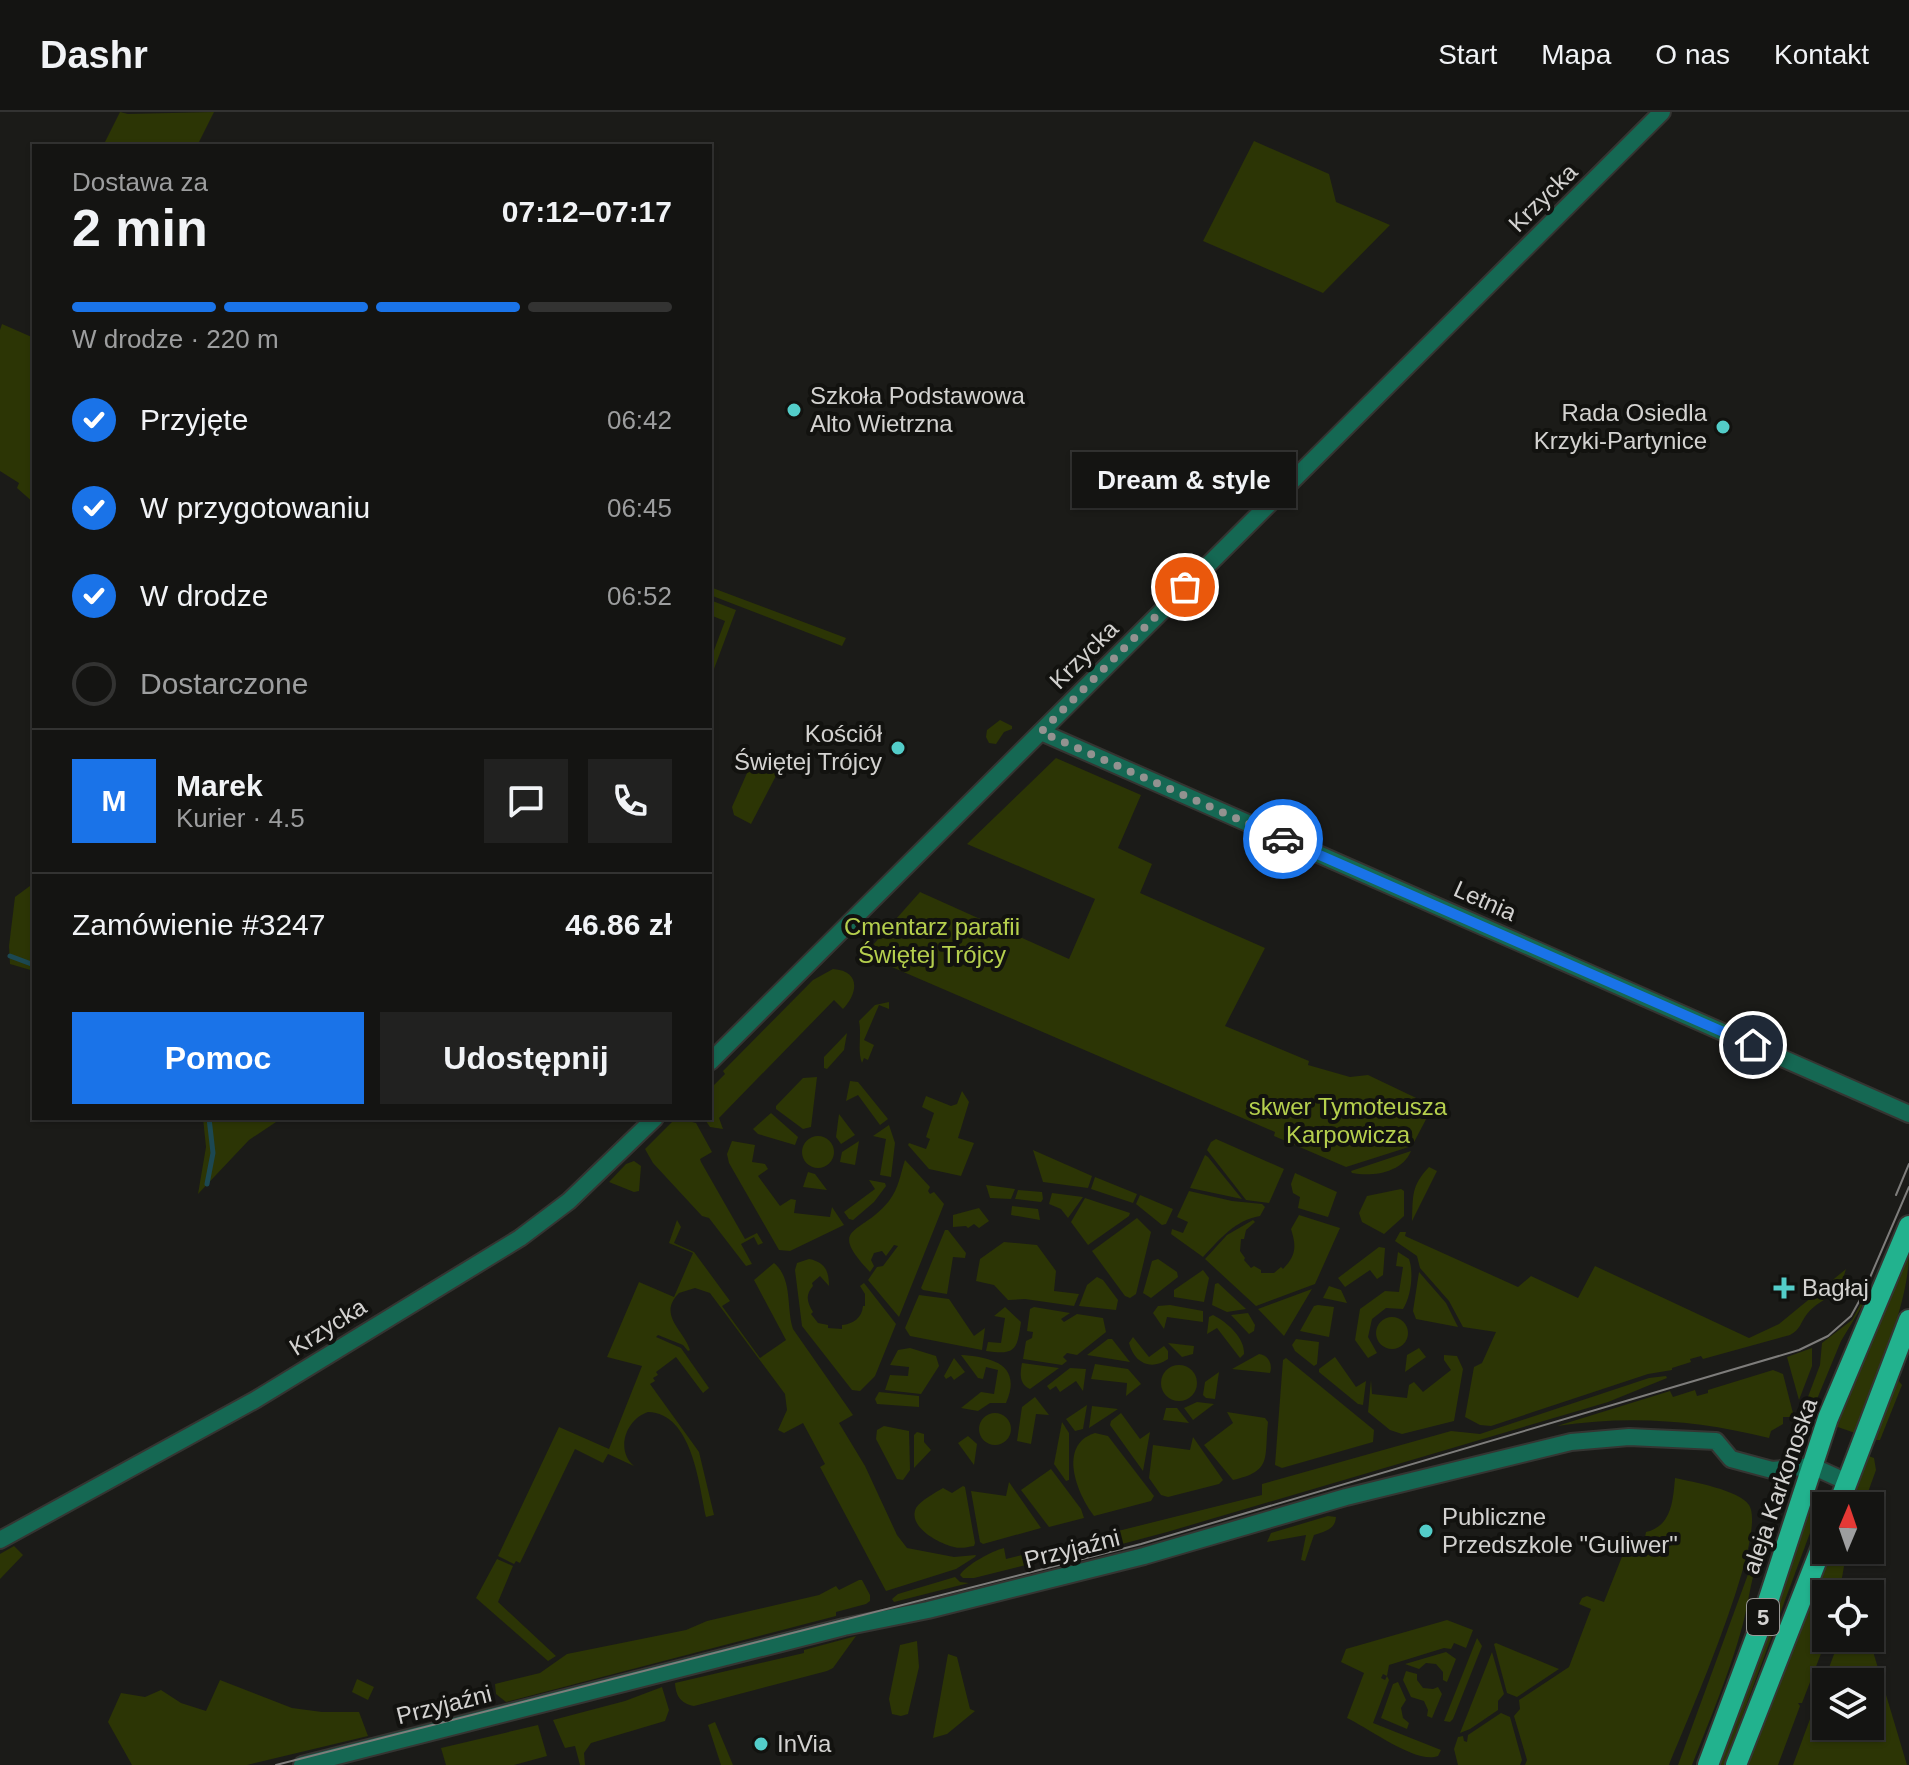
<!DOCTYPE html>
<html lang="pl">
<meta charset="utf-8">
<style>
body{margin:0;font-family:Helvetica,sans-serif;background:#212120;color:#f1f3f6;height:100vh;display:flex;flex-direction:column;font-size:30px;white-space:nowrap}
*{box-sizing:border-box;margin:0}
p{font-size:26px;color:#9d9e9f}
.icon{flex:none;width:44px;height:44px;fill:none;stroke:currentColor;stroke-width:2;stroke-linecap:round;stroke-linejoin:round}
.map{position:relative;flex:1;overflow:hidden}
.panel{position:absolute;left:32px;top:32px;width:680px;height:976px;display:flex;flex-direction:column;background:#141412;border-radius:0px;box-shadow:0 2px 6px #0004,0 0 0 2px #333332}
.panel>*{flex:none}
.needle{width:52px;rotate:2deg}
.tools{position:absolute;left:1812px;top:1380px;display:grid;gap:16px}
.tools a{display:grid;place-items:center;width:72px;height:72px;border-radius:0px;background:#141412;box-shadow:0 2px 6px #0004,0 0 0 2px #333332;font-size:40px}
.pin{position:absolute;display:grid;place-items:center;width:68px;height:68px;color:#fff;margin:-34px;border:4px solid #fff;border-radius:50%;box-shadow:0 2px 8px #0007}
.courier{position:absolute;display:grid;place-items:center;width:80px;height:80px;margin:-40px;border:6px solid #1a73e8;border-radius:50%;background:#fff;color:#222;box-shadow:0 2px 10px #0007}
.bubble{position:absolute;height:56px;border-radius:0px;background:#141412;box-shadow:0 2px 6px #0004,0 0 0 2px #333332;font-size:26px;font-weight:700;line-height:56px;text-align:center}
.summary em{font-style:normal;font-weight:700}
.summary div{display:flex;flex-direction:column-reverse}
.summary{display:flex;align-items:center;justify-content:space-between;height:136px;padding:0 40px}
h1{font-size:52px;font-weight:700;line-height:60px}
.bar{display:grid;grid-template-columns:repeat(4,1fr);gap:12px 8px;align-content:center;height:96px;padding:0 40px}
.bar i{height:10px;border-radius:6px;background:#333332}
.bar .on{background:#1a73e8}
.bar p{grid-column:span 4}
.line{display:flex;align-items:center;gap:20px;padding:0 40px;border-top:2px solid #333332}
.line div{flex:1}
.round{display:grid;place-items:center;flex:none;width:84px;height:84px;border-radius:0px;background:#212120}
ol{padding:0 40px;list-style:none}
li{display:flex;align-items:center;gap:24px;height:88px}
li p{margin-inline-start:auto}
li .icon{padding:8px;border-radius:50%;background:#1a73e8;color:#fff;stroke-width:4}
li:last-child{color:#9d9e9f}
li i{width:44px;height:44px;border:4px solid #333332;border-radius:50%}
.cta{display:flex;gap:16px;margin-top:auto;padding:16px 40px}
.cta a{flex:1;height:92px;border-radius:0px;background:#1a73e8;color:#fff;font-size:32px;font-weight:700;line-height:92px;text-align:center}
.cta a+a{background:#212120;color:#f1f3f6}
header{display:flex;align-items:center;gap:48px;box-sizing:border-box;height:112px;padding:0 40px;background:#141412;border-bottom:2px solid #333332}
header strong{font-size:38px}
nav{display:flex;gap:44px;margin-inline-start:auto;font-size:28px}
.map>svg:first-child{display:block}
.green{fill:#2c3505;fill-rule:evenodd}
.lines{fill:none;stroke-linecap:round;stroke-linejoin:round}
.stream{stroke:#1c4852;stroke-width:5}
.minor-casing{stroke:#353532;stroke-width:20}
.major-casing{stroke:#353532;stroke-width:24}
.minor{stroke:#156853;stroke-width:16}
.major{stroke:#22b28e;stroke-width:20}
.tram{stroke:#7e7d7b;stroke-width:2}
.done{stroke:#939290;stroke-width:8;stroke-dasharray:0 14.4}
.route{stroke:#1a73e8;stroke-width:10}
.poi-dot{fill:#53cdc9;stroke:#12120f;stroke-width:3}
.labels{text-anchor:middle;stroke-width:8;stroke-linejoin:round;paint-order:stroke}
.shield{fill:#12120f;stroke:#999896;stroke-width:2}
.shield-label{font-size:22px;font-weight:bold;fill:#d3d2d0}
.street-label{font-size:24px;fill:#d3d2d0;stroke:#12120f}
.poi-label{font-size:24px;fill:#d3d2d0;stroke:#12120f;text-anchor:start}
.park-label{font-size:24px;fill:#b5cf4d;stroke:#12120f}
</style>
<header>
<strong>Dashr</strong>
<nav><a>Start</a><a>Mapa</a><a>O nas</a><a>Kontakt</a></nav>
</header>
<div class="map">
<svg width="1909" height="1653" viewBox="0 0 1909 1653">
<rect width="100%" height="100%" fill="#1b1b18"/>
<g class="green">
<polygon points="120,0 128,2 214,0 197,34 103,34"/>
<polygon points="1254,29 1329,62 1336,90 1390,113 1323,181 1203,129"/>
<polygon points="2,212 34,226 34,391 17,376 19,371 0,359 0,218"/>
<polygon points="710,475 846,526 842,534 710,483"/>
<polygon points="710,488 736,498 714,557 710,555 710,541 713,541 725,509 710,503"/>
<polygon points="1000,608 1012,614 1012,617 1004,620 996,632 989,631 986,625 987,618"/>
<polygon points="755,643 780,656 751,712 734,703 732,695"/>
<polygon points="1056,646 1141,683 1118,736 1152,752 1140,781 1265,836 1225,914 1309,949 1308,953 1350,965 1368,963 1433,994 1412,1034 1346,1055 1274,1024 1275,1020 864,843 920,780 1069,847 1095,787 967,732"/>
<polygon points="34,771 34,859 10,852 9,834 15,785"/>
<path d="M833 857C861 859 858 881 843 897L834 888 719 1006 723 1017 710 1015 704 1006H710V973L713 974 725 962 723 959 813 868Z"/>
<path d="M889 890V897L879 893 864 928 874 933 868 948 864 946 862 951C857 938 862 924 859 909L875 893Z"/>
<polygon points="847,921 844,938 827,957 824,956 824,945"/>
<polygon points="817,965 811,1015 803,1017 776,997 776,994 803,966"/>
<polygon points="850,969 858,970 888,1007 880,1013 858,983 846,989"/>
<polygon points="962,979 969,990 958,1026 974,1031 961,1064 929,1057 908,1033 909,1031 926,1037 930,1027 926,1025 934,1001 922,995 926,984 951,994 957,992"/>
<polygon points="771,1001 798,1025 795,1033 758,1022 753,1017"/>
<polygon points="839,1002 855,1023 841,1032 836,1025"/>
<polygon points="203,1006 282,1006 249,1028 198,1082 206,1035"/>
<polygon points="676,1006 696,1011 712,1040 700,1047 701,1050 745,1127 757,1121 763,1131 758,1133 754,1125 741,1132 752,1152 746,1154 709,1106 702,1104 653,1051 645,1037"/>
<polygon points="889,1013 895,1031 891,1065 880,1063 886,1027 873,1024"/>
<circle cx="818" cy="1040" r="16"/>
<polygon points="1216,1027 1284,1057 1269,1091 1246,1088 1207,1038 1211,1030"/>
<polygon points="732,1029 755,1033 752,1050 765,1052 768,1057 758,1064 780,1094 791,1087 796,1088 794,1101 830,1105 832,1095 844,1113 790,1139 779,1138 729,1051 727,1042"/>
<polygon points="859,1029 855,1053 840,1050 842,1040"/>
<polygon points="1033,1038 1092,1064 1088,1076 1043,1070"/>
<path d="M1411 1039C1402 1061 1372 1065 1352 1061L1351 1059Z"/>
<polygon points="1205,1043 1208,1045 1242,1087 1190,1076"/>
<path d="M905 1048 930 1075 928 1079 930 1082 934 1080 944 1092 899 1205 868 1168 877 1155 883 1154 898 1134 894 1133 886 1144 882 1139 874 1141 871 1148 874 1154 870 1160C826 1113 861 1124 889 1089 899 1076 900 1063 905 1048Z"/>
<polygon points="634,1049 641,1054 639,1079 634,1080 609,1070 626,1052"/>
<path d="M1429 1055 1437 1059 1412 1109C1413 1084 1411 1074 1429 1055Z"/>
<polygon points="808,1060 815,1062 827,1078 803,1075"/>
<polygon points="1295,1061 1337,1080 1328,1105 1298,1096 1300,1085 1293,1081 1291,1072"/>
<polygon points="1095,1065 1137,1082 1133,1091 1091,1077"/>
<polygon points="869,1068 885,1071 886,1074 874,1090 853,1108 849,1107 844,1100 875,1077"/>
<polygon points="986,1073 1015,1077 1011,1087 990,1086"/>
<polygon points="1401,1077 1404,1079 1404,1104 1384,1122 1362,1110 1359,1101 1367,1084"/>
<polygon points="1018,1078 1042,1080 1043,1087 1041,1090 1015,1087"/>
<path d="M1189 1079 1232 1089 1262 1092 1265 1095 1260 1104C1235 1108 1220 1127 1203 1145L1171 1122 1172 1117 1183 1121 1188 1110 1177 1105Z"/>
<polygon points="1052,1081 1083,1085 1068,1106 1061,1097 1049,1092"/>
<polygon points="1140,1083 1173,1097 1166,1112 1162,1113 1136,1092"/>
<polygon points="1085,1086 1130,1101 1129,1104 1088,1133 1071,1110"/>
<polygon points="1012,1094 1038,1097 1040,1108 1011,1103"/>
<polygon points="979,1096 989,1109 979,1116 974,1112 968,1116 966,1114 953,1115 953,1103"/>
<path d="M1299 1103 1340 1116 1315 1172 1256 1194 1205 1147 1227 1123 1253 1108 1255 1110 1246 1118 1244 1127H1241L1240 1139 1245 1146 1244 1148 1251 1156 1254 1154 1261 1158V1161H1274L1281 1155 1283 1157C1297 1143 1296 1133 1291 1117Z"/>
<polygon points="1137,1106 1151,1120 1136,1182 1130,1186 1125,1184 1092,1139"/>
<path d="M677 1108 681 1115 674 1131 694 1140 730 1189 722 1194 760 1246 786 1228 754 1168 774 1151C793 1167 786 1195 793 1217L853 1303 839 1311 865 1354 897 1423 907 1436 954 1445 976 1443 975 1445 956 1457 886 1479 820 1355 825 1352 803 1311 784 1321 778 1318 787 1298 785 1282 710 1181 695 1176 679 1181C657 1203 684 1218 690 1238L688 1239 683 1233 658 1223 656 1225 681 1236 709 1276 703 1281 676 1245 656 1260 658 1263 653 1266 655 1269 650 1272 699 1340 714 1403 706 1405C699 1372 692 1301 648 1300 626 1307 615 1338 634 1354L608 1342 603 1351 575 1337 520 1451 516 1449 514 1452 498 1444 559 1315 609 1337 642 1254 607 1245 639 1170 674 1185 693 1141 669 1131Z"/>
<polygon points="945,1118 948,1118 966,1141 965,1146 953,1145 947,1182 923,1178 921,1176"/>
<path d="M1400 1120H1406L1405 1124 1518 1175 1531 1164 1578 1186 1595 1154 1749 1226 1779 1212 1846 1157C1837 1190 1824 1182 1807 1202 1800 1211 1801 1217 1790 1223L1703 1247 1701 1244 1690 1247 1691 1250 1672 1256V1258L1648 1262 1491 1314 1480 1313 1465 1305 1474 1255 1482 1251 1496 1220 1463 1215 1449 1189 1420 1156 1417 1144 1395 1129Z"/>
<polygon points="1004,1130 1037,1133 1056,1159 1054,1179 1079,1182 1074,1194 1025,1187 1008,1188 994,1173 976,1169 980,1147"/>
<polygon points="1379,1135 1385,1136 1383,1163 1377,1167 1370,1158 1345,1175 1338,1166"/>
<path d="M1398 1140 1409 1147C1414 1161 1411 1185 1403 1197L1386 1196 1372 1207 1368 1225 1377 1241 1368 1246 1355 1228 1360 1197 1385 1179 1399 1180 1403 1155 1396 1154Z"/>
<path d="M1909 1141C1909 1192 1874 1272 1855 1321L1835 1314Z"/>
<path d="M809 1147C825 1150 829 1159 829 1174L820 1164 812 1171 813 1174C805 1183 807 1190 813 1200L811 1202 818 1211 828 1213V1216L842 1217V1213C853 1212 862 1206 863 1194H865V1182L860 1174 864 1171 896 1212 875 1264 860 1279 852 1278 802 1214 795 1158 797 1151Z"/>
<polygon points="1158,1147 1177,1160 1178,1165 1151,1186 1143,1181 1152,1149"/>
<polygon points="1203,1158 1209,1166 1204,1190 1174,1185 1174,1178"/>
<polygon points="1419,1160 1446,1191 1458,1215 1416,1207 1413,1199"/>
<polygon points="1097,1165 1103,1168 1118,1188 1116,1198 1079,1194 1087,1173"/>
<polygon points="1218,1171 1246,1197 1227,1200 1212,1193 1215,1172"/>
<polygon points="1871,1173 1874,1174 1841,1229 1810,1304 1803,1298 1820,1253 1822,1231 1852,1208"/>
<polygon points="1329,1174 1341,1178 1347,1191 1323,1186"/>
<polygon points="1312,1177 1284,1224 1258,1197"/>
<polygon points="919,1183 949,1187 974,1224 985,1216 982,1238 910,1224 905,1216"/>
<polygon points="1170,1193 1203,1199 1203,1210 1167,1205 1164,1217 1153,1201 1158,1194"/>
<polygon points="1318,1193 1334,1195 1329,1225 1300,1219 1314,1194"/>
<path d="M1005 1195 1021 1210C1017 1238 1016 1243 986 1239L988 1230 1001 1231 1005 1206 994 1204Z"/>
<polygon points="1034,1195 1070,1201 1061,1207 1064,1210 1077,1202 1103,1206 1106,1220 1077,1243 1067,1241 1063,1245 1067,1249 1062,1253 1023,1247 1026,1229 1032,1226 1033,1220 1027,1219 1030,1197"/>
<polygon points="1248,1201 1255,1213 1254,1219 1249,1222 1231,1203"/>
<path d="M1213 1203C1227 1210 1245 1226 1244 1242L1240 1246 1217 1216 1207 1222 1209 1205Z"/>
<circle cx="1392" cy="1221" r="16"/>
<path d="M1133 1225 1149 1245 1164 1234 1168 1239V1247C1151 1259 1134 1251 1129 1231Z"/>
<polygon points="1108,1227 1112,1227 1130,1250 1087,1243"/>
<polygon points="1296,1227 1319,1230 1317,1252 1314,1254 1295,1239 1292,1233"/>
<polygon points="1168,1231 1194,1234 1193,1242 1182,1245"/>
<polygon points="910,1236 936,1244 939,1254 921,1282 885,1278 890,1263 908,1264 909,1255 890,1253 898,1238"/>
<polygon points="1419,1236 1426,1245 1405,1260 1407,1243"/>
<polygon points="1812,1236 1812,1254 1799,1288 1787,1245"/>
<path d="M1259 1242C1268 1243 1273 1252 1270 1261L1232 1257Z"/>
<path d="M961 1243C991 1245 1023 1252 1006 1291H990L978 1299 961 1296 981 1280 994 1282 998 1258 986 1255 983 1267 978 1266Z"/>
<polygon points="1444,1243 1457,1244 1463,1257 1454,1309 1402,1322 1390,1318 1368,1300 1371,1268 1372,1282 1407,1286 1409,1273 1414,1270 1423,1280 1451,1258 1444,1248"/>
<polygon points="1335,1245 1356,1275 1366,1269 1363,1293 1358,1292 1319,1260 1319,1257"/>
<polygon points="954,1246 965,1260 954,1268 951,1264 946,1267 944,1264"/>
<polygon points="1286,1246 1374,1318 1373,1330 1282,1356 1275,1353 1283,1248"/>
<path d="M1022 1251 1059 1256 1030 1277C1019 1272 1020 1262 1022 1251Z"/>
<polygon points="1095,1252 1128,1257 1141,1272 1126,1284 1127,1271 1091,1267"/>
<circle cx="1179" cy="1271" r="18"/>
<polygon points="1070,1256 1086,1257 1083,1279 1076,1269 1060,1280 1056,1274 1050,1278 1047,1274"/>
<path d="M1773 1258 1783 1262 1794 1305H1783V1312L1771 1319 1769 1326C1698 1308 1629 1303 1557 1314L1670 1279 1673 1285 1695 1278 1697 1284 1708 1281V1278Z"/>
<polygon points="1219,1260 1215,1287 1206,1286 1203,1283 1205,1270"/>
<path d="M1666 1264 1667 1266 1608 1290 1167 1420 1081 1443 1079 1440 974 1466H963L960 1463C966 1453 992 1439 1004 1436L1006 1447 1262 1383V1372L1451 1319 1480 1322 1649 1266Z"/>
<polygon points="1898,1268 1902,1273 1880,1328 1873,1328"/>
<polygon points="879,1280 919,1284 919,1295 877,1292 875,1287"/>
<polygon points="1035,1285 1049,1303 1036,1302 1031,1332 1017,1329 1022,1295"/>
<polygon points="1197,1290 1214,1292 1193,1308 1184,1296"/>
<polygon points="1087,1293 1083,1317 1075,1319 1066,1307"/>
<polygon points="1092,1294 1118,1297 1089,1316"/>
<polygon points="1166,1296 1177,1296 1189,1311 1163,1308"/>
<path d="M1227 1300 1265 1306 1268 1310C1264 1346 1273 1359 1233 1368L1204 1333 1233 1311Z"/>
<circle cx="995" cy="1317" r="16"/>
<polygon points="1121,1301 1140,1327 1150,1320 1143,1359 1110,1313 1111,1309"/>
<polygon points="1062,1310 1069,1321 1069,1368 1066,1369 1054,1352"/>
<polygon points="884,1314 909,1319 910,1358 903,1368 897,1367 876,1327 877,1318"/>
<polygon points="917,1320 924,1322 924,1330 931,1338 914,1356 914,1323"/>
<path d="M1095 1321 1108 1324 1154 1384 1151 1389 1094 1404C1077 1382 1057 1333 1095 1321Z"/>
<polygon points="968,1324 977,1332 974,1353 958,1331"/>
<polygon points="1193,1325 1223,1368 1219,1372 1168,1385 1161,1383 1149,1366 1153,1333 1190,1338"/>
<polygon points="1866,1343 1874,1346 1876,1358 1863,1394 1847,1394 1850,1392 1867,1347"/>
<polygon points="1051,1357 1081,1397 1084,1406 1049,1415 1021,1378"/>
<path d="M1675 1366C1693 1370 1739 1378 1749 1393 1769 1423 1685 1613 1669 1653H1525L1527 1648 1514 1604 1520 1597 1519 1588 1569 1555 1591 1497 1579 1492 1582 1486 1587 1484 1604 1490 1627 1432 1617 1427 1619 1423 1628 1419 1629 1429H1637L1636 1435 1643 1436 1646 1420C1672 1414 1673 1388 1675 1366Z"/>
<polygon points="1009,1370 1041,1416 983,1432 980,1430 971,1379 1006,1384"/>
<path d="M963 1374 965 1375 975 1431 974 1434C967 1435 961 1437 954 1435 940 1432 907 1415 916 1396 921 1388 935 1381 943 1376L952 1381Z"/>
<polygon points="1814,1381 1820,1382 1820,1394 1724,1653 1717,1653"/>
<path d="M1328 1404 1336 1405C1335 1418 1325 1419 1314 1423L1305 1449 1301 1448 1306 1423 1267 1430 1271 1421Z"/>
<polygon points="14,1434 23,1443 0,1467 0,1442"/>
<polygon points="1830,1438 1847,1438 1839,1482 1826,1482 1827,1526 1802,1591 1798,1591 1800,1594 1778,1653 1747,1653"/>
<path d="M1754 1446 1758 1447C1750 1471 1748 1495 1741 1519 1728 1565 1709 1609 1692 1653H1678Z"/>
<polygon points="497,1447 513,1454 498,1490 556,1544 548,1549 476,1486"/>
<polygon points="955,1465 960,1470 969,1471 894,1490 892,1487 898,1482"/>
<polygon points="859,1468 862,1468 870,1483 870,1489 866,1492 836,1500 836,1504 506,1590 496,1582 495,1572 540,1561 567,1542 686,1518 707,1509 819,1483 836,1474 839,1478"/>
<path d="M1447 1508 1473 1518 1466 1536 1454 1531 1451 1537 1444 1536 1389 1553 1387 1564 1383 1562 1381 1566 1385 1568 1387 1564 1389 1568 1373 1611 1441 1638 1438 1644C1417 1653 1367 1615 1347 1606L1364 1561 1341 1550 1346 1537Z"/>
<path d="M856 1524 833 1556 827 1559 694 1594C680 1591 676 1584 675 1571L804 1541V1538Z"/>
<polygon points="1477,1526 1482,1534 1453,1607 1450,1610 1444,1609"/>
<path d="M1840 1526H1869L1907 1653H1793ZM1826 1570H1870V1614H1826Z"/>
<polygon points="917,1529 919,1555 908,1602 901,1604 892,1602 889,1587 900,1533"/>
<polygon points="1496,1531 1559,1557 1517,1585 1507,1581 1494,1532"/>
<polygon points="1446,1540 1456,1547 1447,1570 1443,1568 1443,1560 1436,1552 1426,1551 1419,1557 1405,1552"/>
<polygon points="1492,1540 1504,1582 1498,1589 1498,1598 1470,1617 1460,1621"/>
<polygon points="948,1542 957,1545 970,1597 975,1599 947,1622 933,1626"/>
<polygon points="1406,1559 1417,1562 1417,1568 1423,1576 1433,1577 1438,1575 1442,1582 1432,1606 1427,1604 1428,1598 1424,1589 1411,1585 1403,1568"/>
<polygon points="357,1567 374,1575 368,1588 352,1580"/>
<polygon points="220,1568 292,1596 322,1600 359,1600 368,1624 247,1653 132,1653 108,1610 121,1581 145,1585 161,1578 181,1591 206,1599"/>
<polygon points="1398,1570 1406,1588 1401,1596 1403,1606 1409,1611 1407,1617 1381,1606 1393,1572"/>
<polygon points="662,1575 669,1598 665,1609 591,1631 584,1641 585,1653 580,1653 575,1634 565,1636 553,1608 625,1589"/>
<polygon points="1501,1601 1510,1605 1522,1648 1520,1653 1458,1653 1454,1637 1458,1625 1463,1624 1464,1629 1467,1630 1468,1623"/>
<polygon points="715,1610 733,1653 721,1653 708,1613"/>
<polygon points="538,1613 547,1644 514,1653 446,1653 441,1636"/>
</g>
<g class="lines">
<g class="stream">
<polyline points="10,844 34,853"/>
<polyline points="207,1072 213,1041 209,1006"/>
</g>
<g class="minor-casing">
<g id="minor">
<polyline points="1041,620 1909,1002"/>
<polyline points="710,950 1662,0"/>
<polyline points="0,1428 255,1288 520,1126 569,1089 655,1006"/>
<polyline points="302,1653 844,1515 928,1498 1144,1444 1346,1385 1571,1330 1629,1325 1716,1329 1731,1347 1772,1358 1812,1354 1847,1370"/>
</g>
</g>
<g class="major-casing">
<g id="major">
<polyline points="1838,1394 1909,1208"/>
<polyline points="1708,1653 1759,1517 1828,1306 1909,1114"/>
<polyline points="1736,1653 1826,1424"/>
</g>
</g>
<use href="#minor" class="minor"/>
<use href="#major" class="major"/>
<g class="tram">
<polyline points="1896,1083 1909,1052"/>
<polyline points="276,1653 1141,1432 1799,1238 1828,1224 1851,1204 1862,1184 1909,1075"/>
</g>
</g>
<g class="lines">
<polyline class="done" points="1185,475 1041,620 1283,727"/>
<polyline class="route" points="1283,727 1753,933"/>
</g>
<g class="poi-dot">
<circle cx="794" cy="298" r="8"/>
<circle cx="1723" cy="315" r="8"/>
<circle cx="898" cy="636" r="8"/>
<path d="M1780 1164h8v8h8v8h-8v8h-8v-8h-8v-8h8z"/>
<circle cx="1426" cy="1419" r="8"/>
<circle cx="761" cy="1632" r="8"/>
</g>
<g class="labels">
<rect class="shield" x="1747" y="1487" width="32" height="36" rx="6"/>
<g class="shield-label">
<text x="1763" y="1513">5</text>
</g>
<g class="street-label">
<text transform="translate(1543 86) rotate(-45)" y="8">Krzycka</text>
<text transform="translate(1084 543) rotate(-45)" y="8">Krzycka</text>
<text transform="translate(1485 789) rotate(24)" y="8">Letnia</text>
<text transform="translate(328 1215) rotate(-32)" y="8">Krzycka</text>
<text transform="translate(1780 1374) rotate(-71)" y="8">aleja Karkonoska</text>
<text transform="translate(1072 1437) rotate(-14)" y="8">Przyjaźni</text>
<text transform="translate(444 1593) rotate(-14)" y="8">Przyjaźni</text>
</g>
<g class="poi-label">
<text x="810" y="292">Szkoła Podstawowa<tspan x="810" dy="28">Alto Wietrzna</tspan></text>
<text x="1707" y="309" text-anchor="end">Rada Osiedla<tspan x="1707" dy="28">Krzyki-Partynice</tspan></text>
<text x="882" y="630" text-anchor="end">Kościół<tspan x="882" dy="28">Świętej Trójcy</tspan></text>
<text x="1802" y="1184">Bagłaj</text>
<text x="1442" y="1413">Publiczne<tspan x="1442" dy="28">Przedszkole "Guliwer"</tspan></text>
<text x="777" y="1640">InVia</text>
</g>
<g class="park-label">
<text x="932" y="823">Cmentarz parafii<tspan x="932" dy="28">Świętej Trójcy</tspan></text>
<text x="1348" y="1003">skwer Tymoteusza<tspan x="1348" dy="28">Karpowicza</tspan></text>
</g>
</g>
</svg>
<div class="tools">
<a><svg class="needle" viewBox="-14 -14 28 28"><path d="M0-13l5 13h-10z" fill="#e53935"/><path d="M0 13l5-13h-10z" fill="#9d9e9f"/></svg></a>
<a><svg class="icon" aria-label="locate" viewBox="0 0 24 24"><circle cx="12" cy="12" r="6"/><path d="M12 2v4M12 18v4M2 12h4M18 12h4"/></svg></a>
<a><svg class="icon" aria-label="layers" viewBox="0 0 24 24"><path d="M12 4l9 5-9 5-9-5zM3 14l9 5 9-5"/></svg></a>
</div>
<div class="pin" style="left:1185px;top:475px;background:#ea580c"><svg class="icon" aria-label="bag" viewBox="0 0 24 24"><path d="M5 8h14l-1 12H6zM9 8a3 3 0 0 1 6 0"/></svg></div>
<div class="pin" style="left:1753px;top:933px;background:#1f2937"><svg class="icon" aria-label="home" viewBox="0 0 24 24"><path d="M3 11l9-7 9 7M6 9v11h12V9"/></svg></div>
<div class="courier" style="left:1283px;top:727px"><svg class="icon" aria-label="car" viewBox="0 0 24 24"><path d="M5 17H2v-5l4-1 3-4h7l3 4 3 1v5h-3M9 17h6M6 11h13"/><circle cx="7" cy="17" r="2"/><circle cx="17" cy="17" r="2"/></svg></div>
<div class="bubble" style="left:1072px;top:340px;width:224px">Dream &amp; style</div>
<section class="panel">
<div class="summary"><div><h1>2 min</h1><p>Dostawa za</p></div><em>07:12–07:17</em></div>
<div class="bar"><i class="on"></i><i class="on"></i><i class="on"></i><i></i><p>W drodze · 220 m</p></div>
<ol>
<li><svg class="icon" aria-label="check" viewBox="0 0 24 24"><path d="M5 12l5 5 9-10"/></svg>Przyjęte<p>06:42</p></li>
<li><svg class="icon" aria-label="check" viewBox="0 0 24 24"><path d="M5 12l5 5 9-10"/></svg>W przygotowaniu<p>06:45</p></li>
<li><svg class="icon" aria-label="check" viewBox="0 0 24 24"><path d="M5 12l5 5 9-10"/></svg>W drodze<p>06:52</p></li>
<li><i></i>Dostarczone</li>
</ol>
<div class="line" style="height:144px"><b class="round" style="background:#1a73e8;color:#fff">M</b><div><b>Marek</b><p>Kurier · 4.5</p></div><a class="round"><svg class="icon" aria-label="chat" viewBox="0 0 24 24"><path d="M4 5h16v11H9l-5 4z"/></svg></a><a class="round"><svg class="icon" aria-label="phone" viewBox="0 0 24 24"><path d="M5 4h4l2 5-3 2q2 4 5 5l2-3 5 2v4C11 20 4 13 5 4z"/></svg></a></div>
<div class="line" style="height:104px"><div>Zamówienie #3247</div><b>46.86 zł</b></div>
<div class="cta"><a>Pomoc</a><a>Udostępnij</a></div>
</section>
</div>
